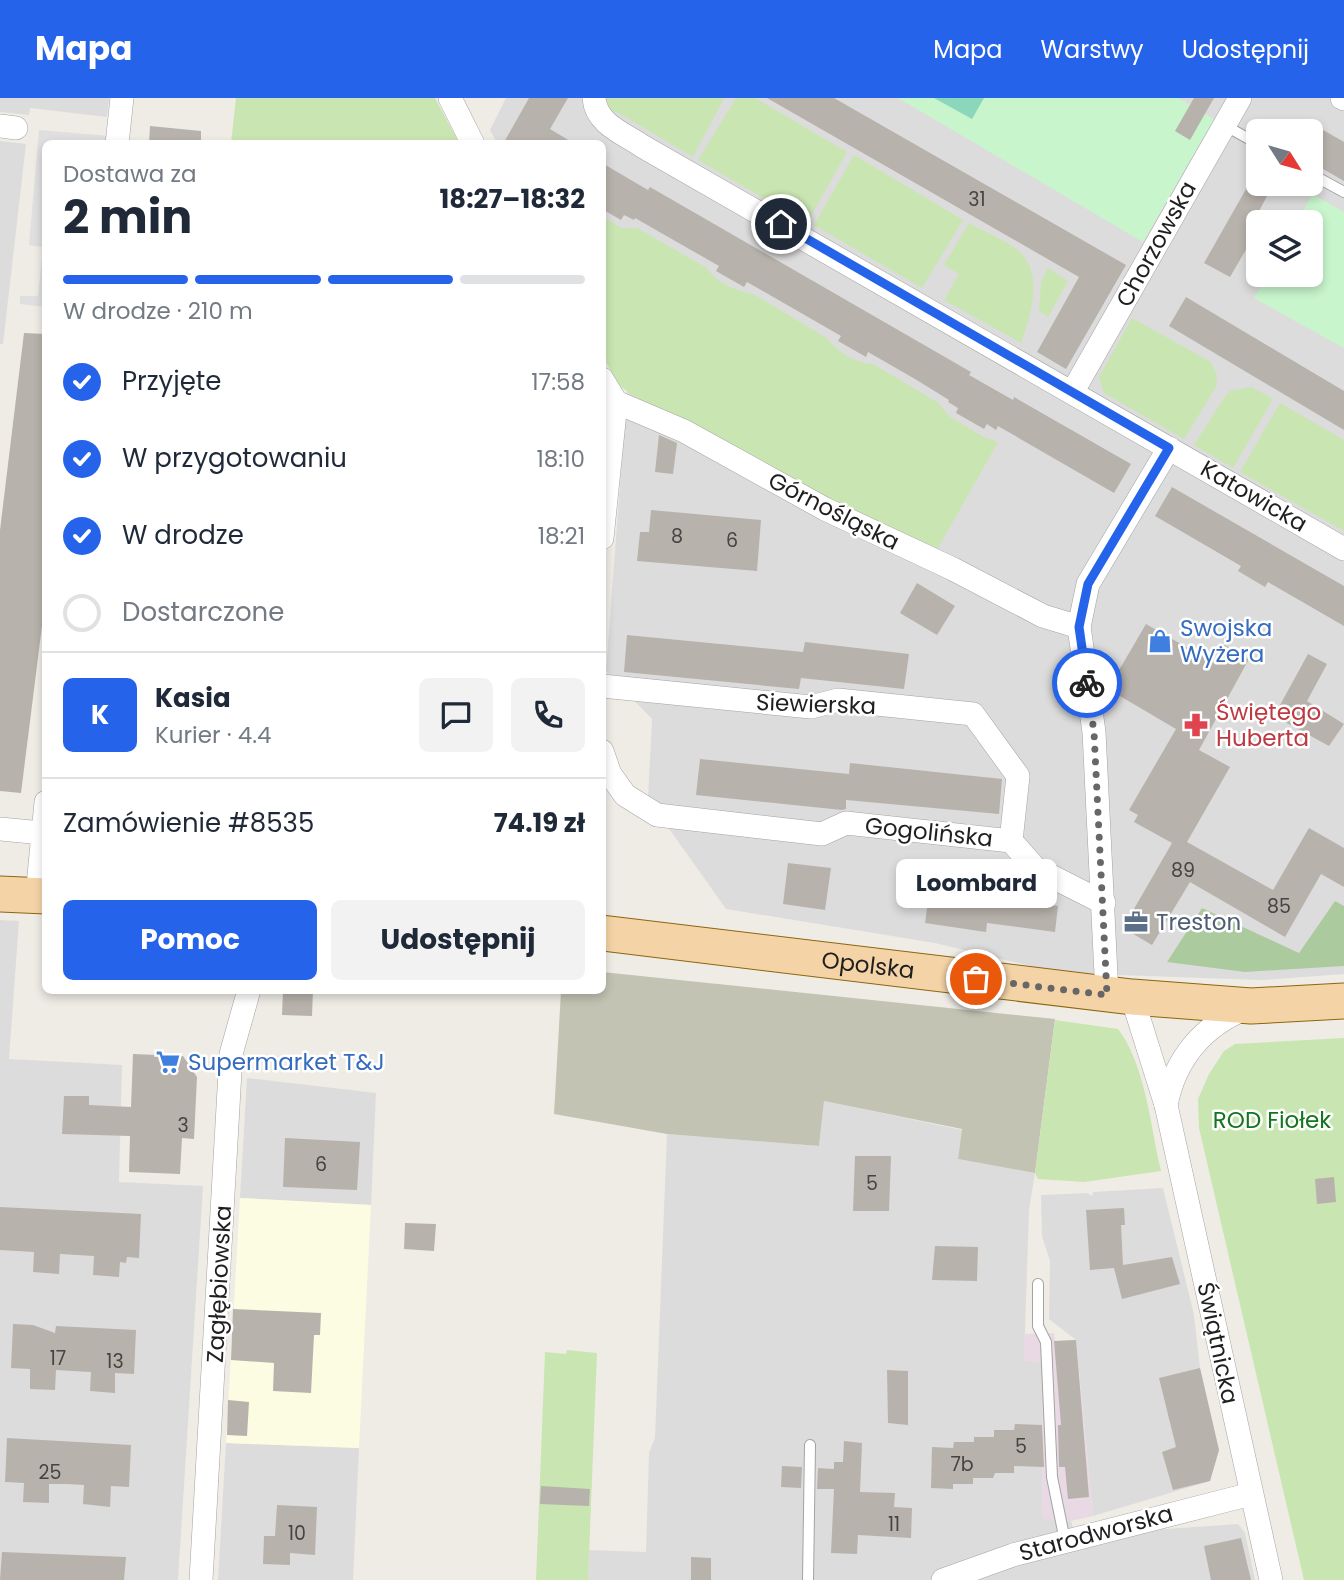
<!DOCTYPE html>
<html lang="pl">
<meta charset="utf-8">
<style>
body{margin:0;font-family:Poppins,sans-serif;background:#f2f2f3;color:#1f2937;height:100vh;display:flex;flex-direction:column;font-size:26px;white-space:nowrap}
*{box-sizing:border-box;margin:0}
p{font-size:23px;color:#747a83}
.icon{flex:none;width:38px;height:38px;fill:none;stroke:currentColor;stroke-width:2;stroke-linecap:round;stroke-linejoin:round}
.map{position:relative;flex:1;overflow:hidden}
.details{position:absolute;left:42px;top:42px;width:564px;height:854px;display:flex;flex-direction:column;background:#fff;border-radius:10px;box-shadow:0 4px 10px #0003}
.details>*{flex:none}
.needle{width:46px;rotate:127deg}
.fabs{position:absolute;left:1246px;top:21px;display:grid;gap:14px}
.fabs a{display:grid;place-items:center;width:77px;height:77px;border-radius:10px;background:#fff;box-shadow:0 4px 10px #0003;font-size:35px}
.pin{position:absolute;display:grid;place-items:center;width:60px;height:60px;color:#fff;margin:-30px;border:4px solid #fff;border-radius:50%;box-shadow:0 2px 7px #0007}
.courier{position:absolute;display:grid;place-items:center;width:70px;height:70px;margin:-35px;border:5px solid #2563eb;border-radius:50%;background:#fff;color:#222;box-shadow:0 2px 9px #0007}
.bubble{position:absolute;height:49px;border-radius:10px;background:#fff;box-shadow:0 4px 10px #0003;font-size:23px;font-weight:700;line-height:49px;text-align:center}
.summary em{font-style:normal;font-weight:700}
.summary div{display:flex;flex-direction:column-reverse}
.summary{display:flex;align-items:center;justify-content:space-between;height:119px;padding:0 21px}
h1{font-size:46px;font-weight:700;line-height:52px}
.bar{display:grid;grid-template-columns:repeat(4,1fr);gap:10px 7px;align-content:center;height:84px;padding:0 21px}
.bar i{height:9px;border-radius:5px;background:#e0e1e3}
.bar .current{background:#2563eb}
.bar p{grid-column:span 4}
.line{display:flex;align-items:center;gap:18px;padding:0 21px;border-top:2px solid #e0e1e3}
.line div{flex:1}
.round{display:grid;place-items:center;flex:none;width:74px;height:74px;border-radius:10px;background:#f2f2f3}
ol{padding:0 21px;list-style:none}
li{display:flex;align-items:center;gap:21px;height:77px}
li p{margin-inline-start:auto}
li .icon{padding:7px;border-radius:50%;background:#2563eb;color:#fff;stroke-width:4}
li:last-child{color:#747a83}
li i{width:38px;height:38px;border:4px solid #e0e1e3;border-radius:50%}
.action{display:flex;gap:14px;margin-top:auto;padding:14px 21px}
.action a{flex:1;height:80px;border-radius:10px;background:#2563eb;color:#fff;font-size:28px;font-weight:700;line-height:80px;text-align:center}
.action a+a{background:#f2f2f3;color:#1f2937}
header{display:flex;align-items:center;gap:42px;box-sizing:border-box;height:98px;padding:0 35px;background:#2563eb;color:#fff}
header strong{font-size:33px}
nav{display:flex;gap:38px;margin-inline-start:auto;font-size:24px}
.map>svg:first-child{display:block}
.residential{fill:#dddcdc;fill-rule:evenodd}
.industrial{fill:#e8d9e4}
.education{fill:#fcfce2}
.construction{fill:#c3c3b3}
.grass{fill:#c9e5b1}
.forest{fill:#abcb9f}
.park{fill:#c8f5cc}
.pitch{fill:#8bd7bb}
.parking{fill:#dfdfdf}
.building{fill:#b8b2ac}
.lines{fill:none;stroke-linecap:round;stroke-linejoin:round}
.lane-casing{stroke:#a3a3a3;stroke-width:12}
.street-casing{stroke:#a3a3a3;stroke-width:24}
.primary-casing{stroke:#8d650d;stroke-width:37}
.lane{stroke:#fff;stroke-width:10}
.street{stroke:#fff;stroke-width:23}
.primary{stroke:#f4d4a7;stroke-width:35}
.done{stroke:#686765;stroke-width:7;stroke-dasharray:0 12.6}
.route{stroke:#2563eb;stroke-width:9}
.labels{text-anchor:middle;stroke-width:5;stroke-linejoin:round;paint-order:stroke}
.number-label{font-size:19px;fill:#454442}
.street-label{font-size:23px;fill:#1f1f1f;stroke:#fff}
.shop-label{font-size:23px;fill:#366cbe;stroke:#fff;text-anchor:start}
.health-label{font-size:23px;fill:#be3a42;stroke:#fff;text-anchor:start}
.service-label{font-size:23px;fill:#4e5e75;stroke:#fff;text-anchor:start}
.park-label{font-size:23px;fill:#15751f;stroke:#fff}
</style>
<header>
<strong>Mapa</strong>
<nav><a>Mapa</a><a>Warstwy</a><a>Udostępnij</a></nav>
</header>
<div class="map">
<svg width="1344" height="1482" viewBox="0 0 1344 1482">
<rect width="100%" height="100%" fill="#efece6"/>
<g class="residential">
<polygon points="0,0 109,0 107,19 30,10 29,17 0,14"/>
<path d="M506 0H1344V876L1263 882 1059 875 935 845 726 811 648 701 652 621 606 573 628 281 602 234V46L497 45 490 32ZM1258 33H1311V86H1258ZM1258 124H1311V177H1258Z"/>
<polygon points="0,43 26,46 3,246 0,246"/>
<polygon points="0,822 19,823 9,961 122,967 119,1084 203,1088 178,1482 0,1482"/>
<polygon points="247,980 376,995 371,1107 240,1100"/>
<polygon points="824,1003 962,1032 958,1061 1035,1075 1029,1112 1024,1262 1043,1264 1042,1420 1071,1423 1080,1452 1152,1432 1238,1426 1245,1435 1255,1482 588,1482 589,1452 646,1454 649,1355 655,1340 667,1036 819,1048"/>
<polygon points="1163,1090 1194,1217 1200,1270 1219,1352 1210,1383 1093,1418 1076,1242 1049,1221 1050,1163 1042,1138 1041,1097 1087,1095 1092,1098 1093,1094"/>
<polygon points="226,1345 359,1350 353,1482 218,1482"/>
</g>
<polygon class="industrial" points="1054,1235 1055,1243 1076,1242 1093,1418 1071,1423 1042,1420 1043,1264 1024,1263 1024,1236"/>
<polygon class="education" points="240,1100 371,1107 359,1350 226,1345"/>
<polygon class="construction" points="602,874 1055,921 1035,1075 958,1061 962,1031 824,1003 819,1048 667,1036 554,1016 561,893 602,892"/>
<g class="grass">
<polygon points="236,0 435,0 459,45 231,45"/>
<polygon points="605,0 724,0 693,59 617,14 611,15"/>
<polygon points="736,0 755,0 847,54 807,125 698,62"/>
<polygon points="854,57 963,122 922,190 814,127"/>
<path d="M602 118 621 130H637L707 170C715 184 738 194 753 196L827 240C836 253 856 266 873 266L937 304 950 319 984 339 998 344 938 450 900 437 643 305 620 288 602 258Z"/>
<path d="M969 125C984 134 1008 143 1021 155 1044 179 1030 219 1021 245L944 202 959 176 944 167Z"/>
<polygon points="1048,170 1068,183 1048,219 1039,213 1041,184"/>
<polygon points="1132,220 1211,264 1217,278 1216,289 1184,341 1104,295 1099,279"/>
<polygon points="1252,289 1273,301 1233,370 1194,347 1224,300 1230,293"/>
<polygon points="1280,305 1344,342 1344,433 1240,374"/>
<path d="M1055 922 1118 931C1145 965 1151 1031 1161 1073L1084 1084 1038 1081 1035 1075Z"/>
<polygon points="1344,940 1344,1482 1304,1482 1199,1030 1198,1001 1209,976 1224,953 1235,946"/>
<polygon points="567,1252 597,1255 588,1482 536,1482 545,1254 566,1256"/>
</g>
<polygon class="forest" points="1335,803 1344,808 1344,868 1245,874 1167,864 1202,810 1299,855"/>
<g class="park">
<polygon points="898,0 1178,0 1214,21 1143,144"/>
<polygon points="1312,96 1344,114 1344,250 1254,200 1267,177 1311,177 1311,124 1297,124"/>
</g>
<polygon class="pitch" points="934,0 984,0 972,21"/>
<polygon class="parking" points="39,32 110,38 109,45 46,46 45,209 20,206 20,198 38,198 43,149 29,147"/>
<g class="building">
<polygon points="529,0 568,0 550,31 575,46 503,46"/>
<polygon points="767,0 834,0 1126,167 1066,271 1037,254 1079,179"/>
<polygon points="1194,0 1214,0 1190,42 1175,33"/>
<polygon points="1311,25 1344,44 1344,83 1311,64"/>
<polygon points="150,28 201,33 201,46 149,46"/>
<polygon points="602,65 648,92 650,89 971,274 969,277 1013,302 1014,299 1131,366 1114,395 998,328 996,332 987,326 984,331 956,315 958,310 948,304 949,302 915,281 868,254 866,259 838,243 841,238 747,184 744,189 716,173 719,168 635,120 634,122 624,117 621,122 602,111"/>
<polygon points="1254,77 1258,79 1258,86 1273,87 1258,115 1265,119 1258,124 1258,131 1230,179 1204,165"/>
<polygon points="1186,199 1344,293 1344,332 1169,228"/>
<polygon points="24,235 46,236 46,496 21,695 0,693 0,432"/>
<polygon points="659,337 677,345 673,376 655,374"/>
<polygon points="1172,389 1344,488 1344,528 1268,484 1265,489 1238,473 1241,468 1155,418"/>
<polygon points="651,412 761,422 757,473 637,463 640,434 649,434"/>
<polygon points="917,485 955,508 937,537 900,515"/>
<polygon points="1146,526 1214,565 1225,547 1249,561 1199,652 1230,669 1187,744 1273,792 1309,730 1344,750 1344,789 1321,776 1285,839 1190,784 1152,847 1123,830 1172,745 1134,724 1138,717 1129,712 1176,631 1108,591"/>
<polygon points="627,537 803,554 805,544 909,556 904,591 801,580 799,591 624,574"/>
<polygon points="1308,556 1327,566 1307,603 1344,626 1329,648 1274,618"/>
<polygon points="700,661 849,676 850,665 1002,681 999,716 846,702 846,711 842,712 696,697"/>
<polygon points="788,765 831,770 825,812 783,806"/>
<polygon points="931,782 992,791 991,799 1058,808 1055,834 987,825 986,834 925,825"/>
<polygon points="283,892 313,892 312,918 282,917"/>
<polygon points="133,956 183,958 197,979 194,1041 182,1040 180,1076 129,1074 130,1038 62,1036 64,998 89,998 89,1007 131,1009"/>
<polygon points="285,1040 360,1044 357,1092 283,1089"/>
<polygon points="855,1058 891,1058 889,1113 853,1113"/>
<polygon points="1334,1079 1336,1104 1317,1106 1315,1081"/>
<polygon points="0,1109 141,1116 139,1160 127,1159 126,1165 120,1164 119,1179 93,1177 94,1158 60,1156 59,1176 33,1174 34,1154 0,1152"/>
<polygon points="1124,1110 1125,1127 1121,1127 1123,1167 1172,1159 1180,1186 1122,1201 1114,1170 1090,1172 1086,1112"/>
<polygon points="405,1125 436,1126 434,1153 404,1151"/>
<polygon points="935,1148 978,1149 977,1183 932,1182"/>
<polygon points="233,1211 321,1215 320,1237 314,1237 311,1295 273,1293 274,1265 231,1262"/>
<polygon points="13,1226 33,1227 55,1235 56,1228 136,1232 134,1276 115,1275 115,1295 90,1293 91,1274 73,1273 56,1272 55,1292 30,1291 30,1271 11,1270"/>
<polygon points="1076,1242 1089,1399 1068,1401 1065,1369 1059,1369 1058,1327 1061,1327 1054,1243"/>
<polygon points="1200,1270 1219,1352 1210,1383 1173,1392 1162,1354 1176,1349 1159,1280"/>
<polygon points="887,1272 908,1273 908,1327 888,1325"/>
<polygon points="228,1302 249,1304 247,1338 227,1337"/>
<polygon points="1015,1326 1042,1327 1044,1369 1014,1368 1014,1375 995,1375 993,1380 973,1380 973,1386 953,1386 953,1391 931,1390 932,1349 953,1350 954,1344 974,1344 974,1339 994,1339 994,1332 1014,1332"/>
<polygon points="7,1340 131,1347 129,1389 111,1388 110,1409 83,1406 84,1387 67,1386 49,1386 49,1405 23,1404 24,1385 5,1384"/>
<polygon points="844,1343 862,1345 860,1394 895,1395 894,1409 912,1410 911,1440 858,1437 857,1456 831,1455 834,1391 817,1391 818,1370 834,1371 834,1364 843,1364"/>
<polygon points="782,1368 802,1369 801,1390 781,1389"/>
<polygon points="541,1388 590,1391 589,1408 540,1406"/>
<polygon points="277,1407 317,1409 315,1457 290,1455 290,1467 263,1466 264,1438 275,1438"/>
<polygon points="1241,1440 1251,1482 1211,1482 1204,1448"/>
<polygon points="2,1454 126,1459 124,1482 0,1482"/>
<polygon points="691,1459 711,1460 711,1482 691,1482"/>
</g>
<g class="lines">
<g class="lane-casing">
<g id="lane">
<polyline points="1224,27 1258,46"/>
<polyline points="1311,76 1344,94"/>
<polyline points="1038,1186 1038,1228 1046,1244 1052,1379 1065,1443"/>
<polyline points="808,1482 810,1347"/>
</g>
</g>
<g class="street-casing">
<g id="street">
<polyline points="450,0 473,46"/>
<path d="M594 0C596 26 623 35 642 48L1344 451"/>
<polyline points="1342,0 1344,1"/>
<polyline points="0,28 16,30"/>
<polyline points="117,46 122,0"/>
<polyline points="602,281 616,304 684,333 825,411 953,471 1043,518 1079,529"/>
<polyline points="1073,293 1240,0"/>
<polyline points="602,440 616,304"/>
<polyline points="602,588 811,609 838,602 973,616 1018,678 1011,743"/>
<polyline points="602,653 610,676 625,697 657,717 822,736 846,725 1011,743 1035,770 1104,805"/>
<polyline points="0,731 42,735"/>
<polyline points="37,798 46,704"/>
<polyline points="1107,897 1094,634 1079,529 1088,486 1169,350"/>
<polyline points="1132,899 1166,1007 1271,1482"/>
<path d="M1166 1007C1175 961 1203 927 1247 910"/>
<polyline points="201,1482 231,956 249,892"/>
<polyline points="943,1482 1013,1457 1251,1396"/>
</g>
</g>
<g class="primary-casing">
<g id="primary">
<polyline points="0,796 46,798"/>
<path id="s1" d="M602 835 1132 899 1251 908 1344 903"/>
</g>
</g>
<use href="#lane" class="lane"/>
<use href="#street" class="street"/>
<use href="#primary" class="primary"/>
</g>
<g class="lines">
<polyline class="done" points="976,881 1107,897 1094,634 1087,585"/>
<polyline class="route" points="781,126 1169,350 1088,486 1079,529 1087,585"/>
</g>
<defs>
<g id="shop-bare" transform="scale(1.89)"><path d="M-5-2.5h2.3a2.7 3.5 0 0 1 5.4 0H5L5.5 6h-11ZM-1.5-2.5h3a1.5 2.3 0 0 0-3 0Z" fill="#3f7fe0" stroke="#fff" stroke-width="2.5" paint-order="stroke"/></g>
<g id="pharmacy-bare" transform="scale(1.89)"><path d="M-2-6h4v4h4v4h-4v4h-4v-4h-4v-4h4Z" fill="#e0444e" stroke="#fff" stroke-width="2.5" paint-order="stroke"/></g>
<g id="office-bare" transform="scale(1.89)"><path d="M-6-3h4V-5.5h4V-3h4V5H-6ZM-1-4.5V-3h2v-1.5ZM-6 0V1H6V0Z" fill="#5c6f8a" stroke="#fff" stroke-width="2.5" paint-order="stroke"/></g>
<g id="supermarket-bare" transform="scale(1.89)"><path d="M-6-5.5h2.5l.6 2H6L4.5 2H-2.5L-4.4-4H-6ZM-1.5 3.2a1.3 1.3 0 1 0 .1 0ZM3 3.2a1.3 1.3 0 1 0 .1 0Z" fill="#3f7fe0" stroke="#fff" stroke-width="2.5" paint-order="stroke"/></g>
</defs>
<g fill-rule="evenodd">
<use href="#shop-bare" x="1160" y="543"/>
<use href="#pharmacy-bare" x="1196" y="627"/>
<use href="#office-bare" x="1136" y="824"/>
<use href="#supermarket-bare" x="168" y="964"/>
</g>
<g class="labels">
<g class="number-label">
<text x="977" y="108">31</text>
<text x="677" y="445">8</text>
<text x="732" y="449">6</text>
<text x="1183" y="779">89</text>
<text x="1279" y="815">85</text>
<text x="183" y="1034">3</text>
<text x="321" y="1073">6</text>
<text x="872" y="1092">5</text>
<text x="58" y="1267">17</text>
<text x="115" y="1270">13</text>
<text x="1021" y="1355">5</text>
<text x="962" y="1373">7b</text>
<text x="50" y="1381">25</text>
<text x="894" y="1433">11</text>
<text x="297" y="1442">10</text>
</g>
<g class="street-label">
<text transform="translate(1156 146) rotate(-61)" y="8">Chorzowska</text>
<text transform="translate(1254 398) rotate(30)" y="8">Katowicka</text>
<text transform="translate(834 413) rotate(27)" y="8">Górnośląska</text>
<text transform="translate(816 606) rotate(2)" y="8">Siewierska</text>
<text transform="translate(929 734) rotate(6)" y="8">Gogolińska</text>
<text dy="8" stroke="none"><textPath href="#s1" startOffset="268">Opolska</textPath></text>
<text transform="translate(219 1186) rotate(-87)" y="8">Zagłębiowska</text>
<text transform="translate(1218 1245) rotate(78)" y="8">Świątnicka</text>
<text transform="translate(1096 1435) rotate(-15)" y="8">Starodworska</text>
</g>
<g class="shop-label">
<text x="1180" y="538">Swojska<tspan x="1180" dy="26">Wyżera</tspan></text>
<text x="188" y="972">Supermarket T&amp;J</text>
</g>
<g class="health-label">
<text x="1216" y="622">Świętego<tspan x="1216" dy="26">Huberta</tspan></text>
</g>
<g class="service-label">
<text x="1156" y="832">Treston</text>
</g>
<g class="park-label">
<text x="1272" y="1030">ROD Fiołek</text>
</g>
</g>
</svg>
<div class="fabs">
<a><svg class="needle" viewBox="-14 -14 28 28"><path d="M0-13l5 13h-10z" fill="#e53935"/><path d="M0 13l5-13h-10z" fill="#747a83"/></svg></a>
<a><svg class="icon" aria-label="layers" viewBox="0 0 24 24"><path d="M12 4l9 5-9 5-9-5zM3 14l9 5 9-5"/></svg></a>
</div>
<div class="pin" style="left:976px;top:881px;background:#ea580c"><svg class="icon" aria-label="bag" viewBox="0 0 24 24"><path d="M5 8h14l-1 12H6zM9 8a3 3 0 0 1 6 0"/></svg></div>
<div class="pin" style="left:781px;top:126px;background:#1f2937"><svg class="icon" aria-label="home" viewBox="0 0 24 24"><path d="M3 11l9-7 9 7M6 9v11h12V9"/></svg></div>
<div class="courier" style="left:1087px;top:585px"><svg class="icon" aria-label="bike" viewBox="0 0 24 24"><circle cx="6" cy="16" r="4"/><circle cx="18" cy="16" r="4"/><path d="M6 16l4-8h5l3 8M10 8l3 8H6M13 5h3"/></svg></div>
<div class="bubble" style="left:896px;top:761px;width:161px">Loombard</div>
<section class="details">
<div class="summary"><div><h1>2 min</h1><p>Dostawa za</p></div><em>18:27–18:32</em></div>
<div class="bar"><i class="current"></i><i class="current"></i><i class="current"></i><i></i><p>W drodze · 210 m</p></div>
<ol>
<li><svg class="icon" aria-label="check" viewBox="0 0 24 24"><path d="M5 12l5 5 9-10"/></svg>Przyjęte<p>17:58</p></li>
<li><svg class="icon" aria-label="check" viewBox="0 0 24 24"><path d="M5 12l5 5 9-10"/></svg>W przygotowaniu<p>18:10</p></li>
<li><svg class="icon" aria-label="check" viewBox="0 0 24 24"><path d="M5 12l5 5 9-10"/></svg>W drodze<p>18:21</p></li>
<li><i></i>Dostarczone</li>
</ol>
<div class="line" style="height:126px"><b class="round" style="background:#2563eb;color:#fff">K</b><div><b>Kasia</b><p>Kurier · 4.4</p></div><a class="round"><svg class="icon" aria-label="chat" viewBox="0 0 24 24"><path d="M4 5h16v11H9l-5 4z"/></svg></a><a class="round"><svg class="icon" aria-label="phone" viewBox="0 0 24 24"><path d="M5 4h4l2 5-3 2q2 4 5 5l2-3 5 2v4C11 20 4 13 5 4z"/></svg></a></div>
<div class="line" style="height:91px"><div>Zamówienie #8535</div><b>74.19 zł</b></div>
<div class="action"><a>Pomoc</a><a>Udostępnij</a></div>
</section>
</div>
